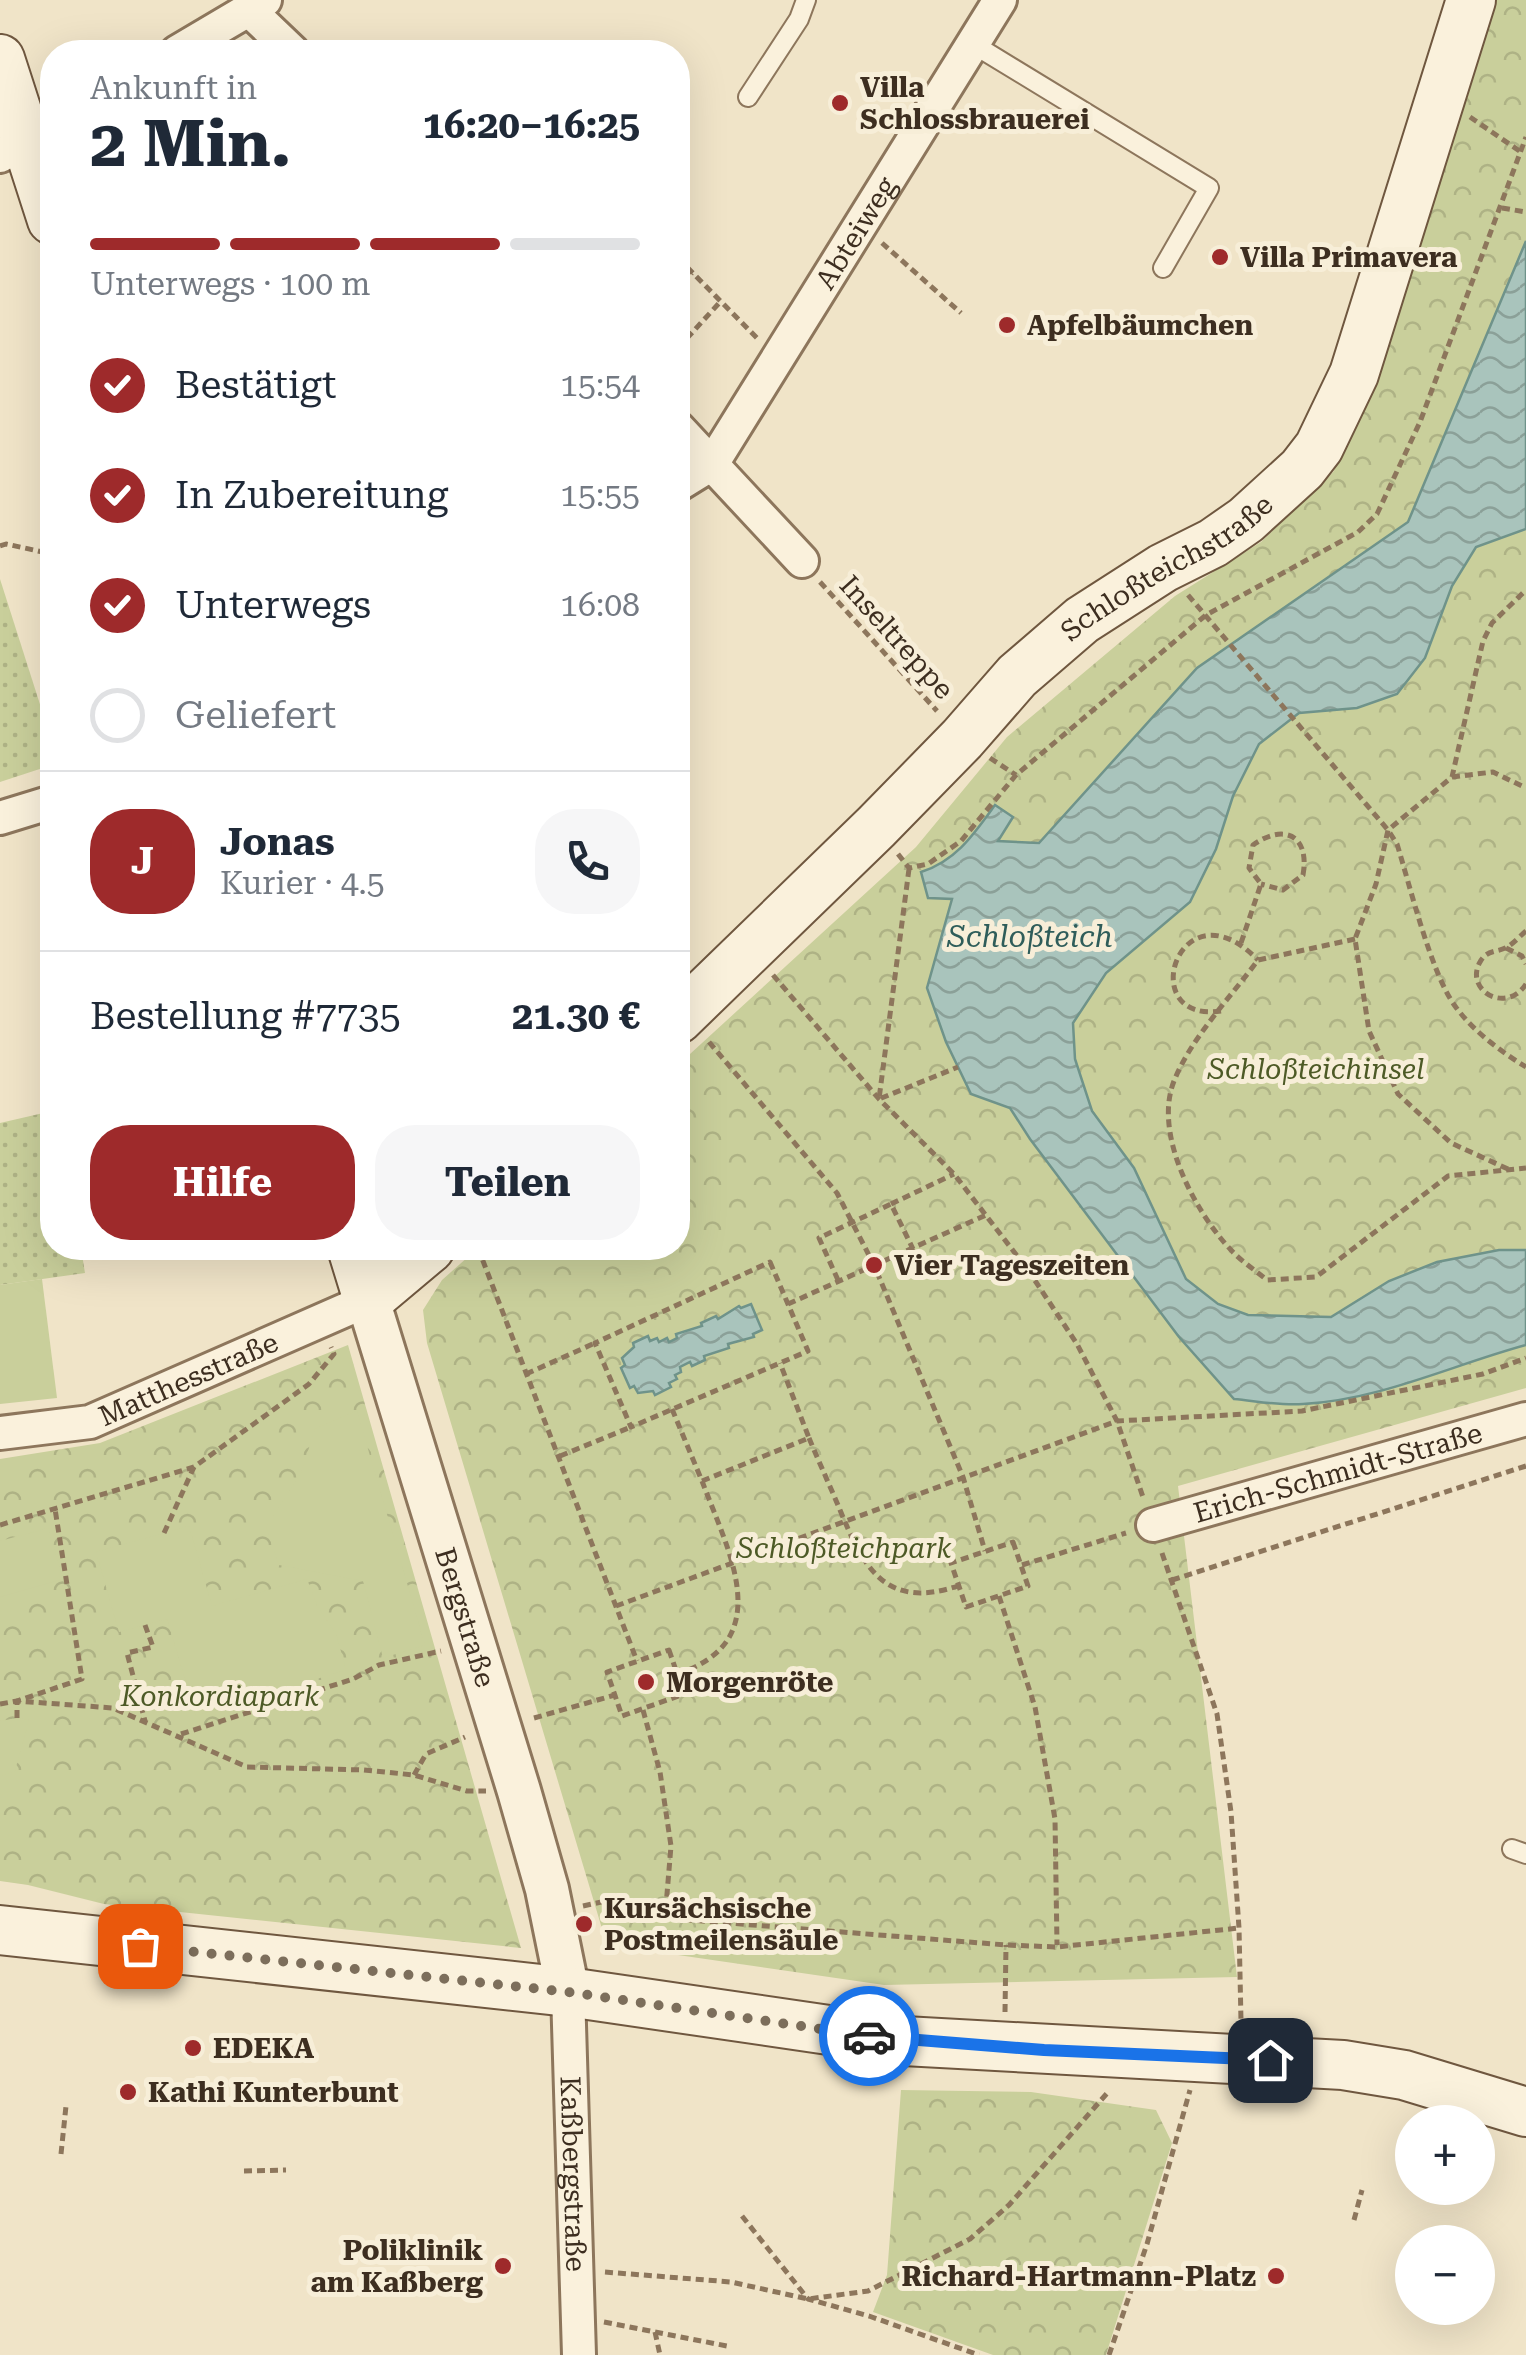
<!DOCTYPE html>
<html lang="de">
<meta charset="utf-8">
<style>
body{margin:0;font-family:"Roboto Serif",serif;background:#f6f6f7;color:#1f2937;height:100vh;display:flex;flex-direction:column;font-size:38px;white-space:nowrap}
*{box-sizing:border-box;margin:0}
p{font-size:32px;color:#747a83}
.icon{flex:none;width:55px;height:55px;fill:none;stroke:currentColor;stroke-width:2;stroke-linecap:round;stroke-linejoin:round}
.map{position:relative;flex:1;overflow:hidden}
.sheet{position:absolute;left:40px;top:40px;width:650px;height:1220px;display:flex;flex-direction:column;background:#fff;border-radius:40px;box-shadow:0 10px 40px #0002}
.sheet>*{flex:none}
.buttons{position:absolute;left:1395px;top:2105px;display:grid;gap:20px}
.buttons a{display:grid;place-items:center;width:100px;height:100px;border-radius:50%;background:#fff;box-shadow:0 10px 40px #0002;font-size:50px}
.pin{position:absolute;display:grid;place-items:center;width:85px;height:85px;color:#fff;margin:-42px;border-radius:20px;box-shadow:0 5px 15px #0006}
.courier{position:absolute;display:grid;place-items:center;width:100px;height:100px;margin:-50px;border:8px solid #1a73e8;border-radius:50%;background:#fff;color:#222;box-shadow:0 2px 12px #0007}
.headline em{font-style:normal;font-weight:700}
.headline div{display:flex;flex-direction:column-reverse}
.headline{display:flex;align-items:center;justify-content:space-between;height:170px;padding:0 50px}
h1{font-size:65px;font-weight:700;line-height:75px}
.bar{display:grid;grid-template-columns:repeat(4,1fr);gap:15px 10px;align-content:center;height:120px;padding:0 50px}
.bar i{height:12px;border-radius:8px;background:#e0e1e3}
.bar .selected{background:#9e2a2b}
.bar p{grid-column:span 4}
.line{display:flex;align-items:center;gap:25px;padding:0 50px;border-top:2px solid #e0e1e3}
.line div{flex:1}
.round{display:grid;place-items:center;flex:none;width:105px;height:105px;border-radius:40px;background:#f6f6f7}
ol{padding:0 50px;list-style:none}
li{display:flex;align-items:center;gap:30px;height:110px}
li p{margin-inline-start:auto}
li .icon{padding:10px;border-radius:50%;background:#9e2a2b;color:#fff;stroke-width:4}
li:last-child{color:#747a83}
li i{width:55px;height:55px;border:5px solid #e0e1e3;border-radius:50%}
.action{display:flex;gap:20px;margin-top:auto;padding:20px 50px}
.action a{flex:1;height:115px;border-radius:40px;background:#9e2a2b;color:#fff;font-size:40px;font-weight:700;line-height:115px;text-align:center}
.action a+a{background:#f6f6f7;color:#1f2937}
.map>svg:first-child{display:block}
.grass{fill:url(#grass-dots)}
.forest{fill:url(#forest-crowns)}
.garden{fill:#c9cf9b}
.water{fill:url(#water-waves);stroke:#6f938a;stroke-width:2.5}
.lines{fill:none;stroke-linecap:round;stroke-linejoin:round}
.service-casing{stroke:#8d765c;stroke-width:22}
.minor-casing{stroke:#8d765c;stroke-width:38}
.tertiary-casing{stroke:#8d765c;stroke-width:48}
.secondary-casing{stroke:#6f573f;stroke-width:52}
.path{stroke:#8d765c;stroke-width:5;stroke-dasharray:8 5;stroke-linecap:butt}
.service{stroke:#faf1dc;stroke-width:18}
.minor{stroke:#faf1dc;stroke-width:32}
.tertiary{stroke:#faf1dc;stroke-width:42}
.secondary{stroke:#faf1dc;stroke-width:48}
.done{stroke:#7c6e5b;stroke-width:10;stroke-dasharray:0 18}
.route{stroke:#1a73e8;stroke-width:12}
.poi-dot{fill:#9e2a2b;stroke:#f7eed8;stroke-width:4}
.labels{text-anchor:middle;stroke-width:10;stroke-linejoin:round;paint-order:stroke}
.poi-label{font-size:28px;font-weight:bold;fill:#3d2e20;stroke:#f7eed8;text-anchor:start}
.street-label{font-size:28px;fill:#3d2e20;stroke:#f7eed8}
.park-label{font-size:28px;font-style:italic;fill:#4d5a26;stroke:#f7eed8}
.water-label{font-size:30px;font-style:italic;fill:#2f5d5a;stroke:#f7eed8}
</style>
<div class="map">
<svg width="1526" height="2355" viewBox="0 0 1526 2355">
<defs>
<pattern id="grass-dots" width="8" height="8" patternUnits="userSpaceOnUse" patternTransform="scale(2.5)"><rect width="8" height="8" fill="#c9cf9b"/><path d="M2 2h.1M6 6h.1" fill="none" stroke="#aeb285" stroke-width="1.8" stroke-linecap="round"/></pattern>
<pattern id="forest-crowns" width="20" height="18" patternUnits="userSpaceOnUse" patternTransform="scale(2.5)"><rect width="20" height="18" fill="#c9cf9b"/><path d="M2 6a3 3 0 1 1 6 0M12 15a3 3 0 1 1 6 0" fill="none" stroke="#aeb285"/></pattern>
<pattern id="water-waves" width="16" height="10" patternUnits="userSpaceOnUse" patternTransform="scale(2.5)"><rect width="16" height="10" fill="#a9c4bc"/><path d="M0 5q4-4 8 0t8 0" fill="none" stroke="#8ba098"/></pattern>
</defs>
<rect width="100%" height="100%" fill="#f0e4c8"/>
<g class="grass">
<polygon points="0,579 52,742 52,765 0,782"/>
<polygon points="52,1111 52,1248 81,1248 85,1273 0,1285 0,1123"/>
</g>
<g class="forest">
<path d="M1486 0H1526V241L1408 522 1197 668 1039 843 997 841 995 805C974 834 956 860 921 872L953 898 927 988C1024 1129 1120 1271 1234 1399L1465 1362 1526 1345V1388L1178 1486 1237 1977 884 1985 616 1946 603 1932 427 1343 423 1310 442 1280 478 1248H678V1065L916 847 1007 737 1175 596 1261 542 1334 471 1436 134Z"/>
<polygon points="1526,529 1526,1250 1499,1250 1356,1304 1332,1317 1248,1315 1218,1304 1186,1279 1134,1168 1092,1111 1075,1059 1073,1022 1106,973 1190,902 1216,850 1233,796 1259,744 1299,713 1357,708 1425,658 1452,586 1476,547"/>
<polygon points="348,1345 521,1948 104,1904 28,1885 0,1881 0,1459 100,1443"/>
<polygon points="901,2090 1031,2092 1156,2110 1172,2143 1106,2355 993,2355 873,2312 887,2275"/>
</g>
<g class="garden">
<polygon points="42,1279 57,1398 0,1404 0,1285"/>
<polygon points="357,1411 425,1645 383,1658 363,1581 279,1565 266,1527 301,1473 315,1429"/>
<polygon points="189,1526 212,1606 307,1579 318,1608 336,1633 346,1670 196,1716 167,1619 119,1632 96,1552"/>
<polygon points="48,1528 63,1579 0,1597 0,1541"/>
<polygon points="17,1718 29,1720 15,1771 0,1776 0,1721"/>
</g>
<g class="water">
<path d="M1526 241V529L1476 547 1452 586 1425 658 1397 694 1357 708 1299 713 1259 744 1233 796 1216 849 1190 902 1106 973 1073 1023 1075 1059 1092 1111 1134 1168 1186 1279 1218 1304 1248 1315 1331 1317 1389 1281 1437 1262 1499 1250H1526V1345C1452 1365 1380 1400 1303 1404 1281 1406 1256 1401 1234 1399L1179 1337 1030 1139 1010 1108 971 1094 946 1042 927 988 952 899 928 898 921 872C956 861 974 834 995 805L1013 817 998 841 1039 843 1197 668 1408 522Z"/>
<polygon points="751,1304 762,1330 753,1334 754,1337 728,1344 729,1348 704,1356 705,1360 692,1366 690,1362 680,1367 681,1372 675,1375 677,1379 669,1383 671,1387 655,1395 653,1391 638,1393 634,1386 630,1388 621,1368 625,1365 622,1358 634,1347 633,1343 648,1336 650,1341 657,1338 659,1342 667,1338 669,1342 677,1338 676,1334 702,1326 701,1323 716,1316 718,1319 739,1306 741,1308"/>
</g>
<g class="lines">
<g class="service-casing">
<g id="service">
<polyline points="973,44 1209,188 1163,268"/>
<polyline points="748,97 799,19 806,0"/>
<polyline points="1512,1849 1526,1854"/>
</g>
</g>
<g class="minor-casing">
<g id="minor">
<polyline points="249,10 293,52"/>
<polyline points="177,52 265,0"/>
<polyline points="0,156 52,125"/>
<polyline points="678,428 802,561"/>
<path id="s1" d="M678 485 712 464 1000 0"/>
<polyline points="0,818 52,802"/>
<path id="s2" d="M0 1433 90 1422 368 1300"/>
<path id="s3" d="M1153 1525 1526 1419"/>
<path id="s4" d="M568 1992 579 2355"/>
</g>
</g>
<g class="tertiary-casing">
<g id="tertiary">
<path id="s5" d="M368 1300 519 1791 547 1889 568 1992"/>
</g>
</g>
<g class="secondary-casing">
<g id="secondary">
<polyline points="0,59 52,220"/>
<path id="s6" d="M678 1019 876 827 962 739 1017 676 1082 620 1163 568 1213 543 1246 520 1302 469 1319 447 1354 374 1471 0"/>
<polyline points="352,1248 368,1300 430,1248"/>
<polyline points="0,1930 568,1992 904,2041 1343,2065 1404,2075 1526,2112"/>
</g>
</g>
<g class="path">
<polyline points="1470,117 1521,152"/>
<polyline points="678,175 683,169"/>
<polyline points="1502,208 1526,212"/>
<polyline points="882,243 961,313"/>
<polyline points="678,258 758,339"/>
<polyline points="682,283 692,273"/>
<polyline points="678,348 721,301"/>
<polyline points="0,546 6,544 52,554"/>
<polyline points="820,582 937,711"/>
<path d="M1188 595 1388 830 1397 844C1410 886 1431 973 1455 1006 1473 1031 1500 1051 1526 1067"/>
<polyline points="990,758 1016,775"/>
<polyline points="1452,777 1493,772 1526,788"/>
<polyline points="898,854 909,868 928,864 961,841 1016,775 1206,615 1358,532 1377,514 1420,422 1526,137"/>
<polyline points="909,869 879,1099 958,1067"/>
<path d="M1526 931C1520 936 1514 943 1507 947 1497 953 1487 949 1480 962 1464 990 1506 1015 1526 984"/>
<path d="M1355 939 1258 960C1230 998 1191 1038 1174 1081 1153 1134 1195 1212 1231 1250 1241 1261 1255 1270 1267 1280L1316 1277 1448 1176 1526 1168"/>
<path d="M1241 943 1261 884 1249 868 1253 845C1284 823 1310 835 1303 875L1283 890 1261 884"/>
<polyline points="1506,948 1522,956 1526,964"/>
<polyline points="773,975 879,1099 954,1174 1028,1270 1077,1344 1117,1421 1144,1500"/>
<path d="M1221 1011C1133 1024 1179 879 1258 960"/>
<polyline points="709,1042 837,1193 874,1265 963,1477 985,1551"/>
<polyline points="1508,1169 1451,1143 1398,1094 1369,1031 1355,939 1376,884 1388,830 1452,777 1483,641 1492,623 1526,590"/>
<polyline points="891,1204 954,1174"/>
<polyline points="478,1248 637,1661"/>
<polygon points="770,1262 808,1351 631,1427 595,1343"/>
<polyline points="838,1280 819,1238 891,1204 913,1249"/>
<polyline points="788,1304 986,1215"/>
<polyline points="526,1374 595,1343"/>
<polyline points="672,1409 702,1481 809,1438 780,1363"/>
<path d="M809 1438C819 1462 830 1486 840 1510 864 1568 885 1610 958 1586"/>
<polyline points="560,1456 631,1427"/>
<polyline points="0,1525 194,1467 309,1384 334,1354 331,1347"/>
<polyline points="164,1533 194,1467"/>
<polygon points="1013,1542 1028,1586 966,1607 951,1563"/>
<polyline points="1162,1553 1217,1714 1231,1812 1239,1928 1241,2021"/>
<polyline points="1022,1565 1126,1533"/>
<polyline points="1172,1580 1526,1466"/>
<polyline points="999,1596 1035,1707 1055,1819 1057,1945"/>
<polyline points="616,1606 1117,1421 1302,1411 1483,1374 1526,1358"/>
<polyline points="145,1625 153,1647 127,1653 145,1721"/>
<polygon points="669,1650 684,1694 622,1716 607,1672"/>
<path d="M677 1674C779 1641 728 1551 702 1481"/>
<polyline points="0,1704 17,1701 113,1708 247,1767 364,1770 414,1775 467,1791 486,1791"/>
<polyline points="643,1710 660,1772 671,1846 665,1918"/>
<polyline points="17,1718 17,1701 82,1679 55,1509"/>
<polyline points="534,1718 615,1695"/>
<polyline points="181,1734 353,1679 379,1665 441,1651"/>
<polyline points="414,1775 426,1754 465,1737"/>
<polyline points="583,1906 606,1901 665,1918 1006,1945 1057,1947 1239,1928"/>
<polyline points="1005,2012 1006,1945"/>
<polyline points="61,2154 66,2106"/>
<polyline points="244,2171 286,2170"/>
<polyline points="742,2216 808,2299 869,2316 979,2355"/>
<polyline points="1354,2220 1362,2190"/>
<polyline points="605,2272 731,2282 808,2299 868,2291 970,2239 1009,2205 1109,2091"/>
<polyline points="604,2322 727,2346"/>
<polyline points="655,2332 660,2355"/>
<polyline points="1109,2355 1147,2244 1190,2090"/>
</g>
<use href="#service" class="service"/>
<use href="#minor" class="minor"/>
<use href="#tertiary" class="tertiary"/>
<use href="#secondary" class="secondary"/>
</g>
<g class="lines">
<polyline class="done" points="140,1946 568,1992 869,2036"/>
<polyline class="route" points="869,2036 1044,2050 1270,2060"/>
</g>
<g class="poi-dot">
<circle cx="840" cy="103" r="10"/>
<circle cx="1220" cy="257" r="10"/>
<circle cx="1007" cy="325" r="10"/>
<circle cx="874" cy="1265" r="10"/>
<circle cx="646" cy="1682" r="10"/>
<circle cx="584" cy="1924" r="10"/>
<circle cx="193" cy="2048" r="10"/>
<circle cx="128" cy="2092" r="10"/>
<circle cx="503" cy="2266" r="10"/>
<circle cx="1276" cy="2276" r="10"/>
</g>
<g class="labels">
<g class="poi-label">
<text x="860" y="97">Villa<tspan x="860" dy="32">Schlossbrauerei</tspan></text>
<text x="1240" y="267">Villa Primavera</text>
<text x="1027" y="335">Apfelbäumchen</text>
<text x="894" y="1275">Vier Tageszeiten</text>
<text x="666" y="1692">Morgenröte</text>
<text x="604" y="1918">Kursächsische<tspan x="604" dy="32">Postmeilensäule</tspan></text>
<text x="213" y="2058">EDEKA</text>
<text x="148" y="2102">Kathi Kunterbunt</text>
<text x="483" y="2260" text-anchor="end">Poliklinik<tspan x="483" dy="32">am Kaßberg</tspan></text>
<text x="1256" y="2286" text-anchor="end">Richard-Hartmann-Platz</text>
</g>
<g class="street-label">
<text dy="10" stroke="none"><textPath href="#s1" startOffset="312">Abteiweg</textPath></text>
<text dy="10" stroke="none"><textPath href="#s6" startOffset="668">Schloßteichstraße</textPath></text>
<text transform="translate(897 637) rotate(48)" y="10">Inseltreppe</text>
<text dy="10" stroke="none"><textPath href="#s2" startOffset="198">Matthesstraße</textPath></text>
<text dy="10" stroke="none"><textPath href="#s3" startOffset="192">Erich-Schmidt-Straße</textPath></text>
<text dy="10" stroke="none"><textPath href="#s5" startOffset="332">Bergstraße</textPath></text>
<text dy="10" stroke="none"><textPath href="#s4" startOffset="182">Kaßbergstraße</textPath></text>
</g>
<g class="park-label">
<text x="1316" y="1079">Schloßteichinsel</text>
<text x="844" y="1558">Schloßteichpark</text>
<text x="220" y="1706">Konkordiapark</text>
</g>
<g class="water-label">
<text x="1030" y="947">Schloßteich</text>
</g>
</g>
</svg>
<div class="buttons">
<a>+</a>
<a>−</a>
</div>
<div class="pin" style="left:140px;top:1946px;background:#ea580c"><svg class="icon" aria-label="bag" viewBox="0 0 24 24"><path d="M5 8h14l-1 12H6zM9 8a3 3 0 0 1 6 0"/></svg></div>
<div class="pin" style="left:1270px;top:2060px;background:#1f2937"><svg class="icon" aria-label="home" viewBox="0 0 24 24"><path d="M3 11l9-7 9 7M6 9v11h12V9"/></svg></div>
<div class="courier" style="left:869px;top:2036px"><svg class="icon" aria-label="car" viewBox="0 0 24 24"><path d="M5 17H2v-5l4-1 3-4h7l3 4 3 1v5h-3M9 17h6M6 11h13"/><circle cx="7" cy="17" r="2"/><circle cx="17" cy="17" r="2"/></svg></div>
<section class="sheet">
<div class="headline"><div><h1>2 Min.</h1><p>Ankunft in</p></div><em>16:20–16:25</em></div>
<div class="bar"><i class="selected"></i><i class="selected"></i><i class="selected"></i><i></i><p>Unterwegs · 100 m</p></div>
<ol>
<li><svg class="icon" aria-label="check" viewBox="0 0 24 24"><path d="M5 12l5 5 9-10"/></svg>Bestätigt<p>15:54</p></li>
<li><svg class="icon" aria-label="check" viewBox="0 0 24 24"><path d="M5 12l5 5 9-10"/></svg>In Zubereitung<p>15:55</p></li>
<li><svg class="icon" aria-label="check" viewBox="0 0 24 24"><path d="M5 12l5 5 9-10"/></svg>Unterwegs<p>16:08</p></li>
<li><i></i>Geliefert</li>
</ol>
<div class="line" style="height:180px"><b class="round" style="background:#9e2a2b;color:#fff">J</b><div><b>Jonas</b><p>Kurier · 4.5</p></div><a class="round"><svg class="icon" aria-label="phone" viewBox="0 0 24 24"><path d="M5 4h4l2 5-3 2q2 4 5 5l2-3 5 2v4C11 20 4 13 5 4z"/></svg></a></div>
<div class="line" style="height:130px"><div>Bestellung #7735</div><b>21.30 €</b></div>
<div class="action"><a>Hilfe</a><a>Teilen</a></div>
</section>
</div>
